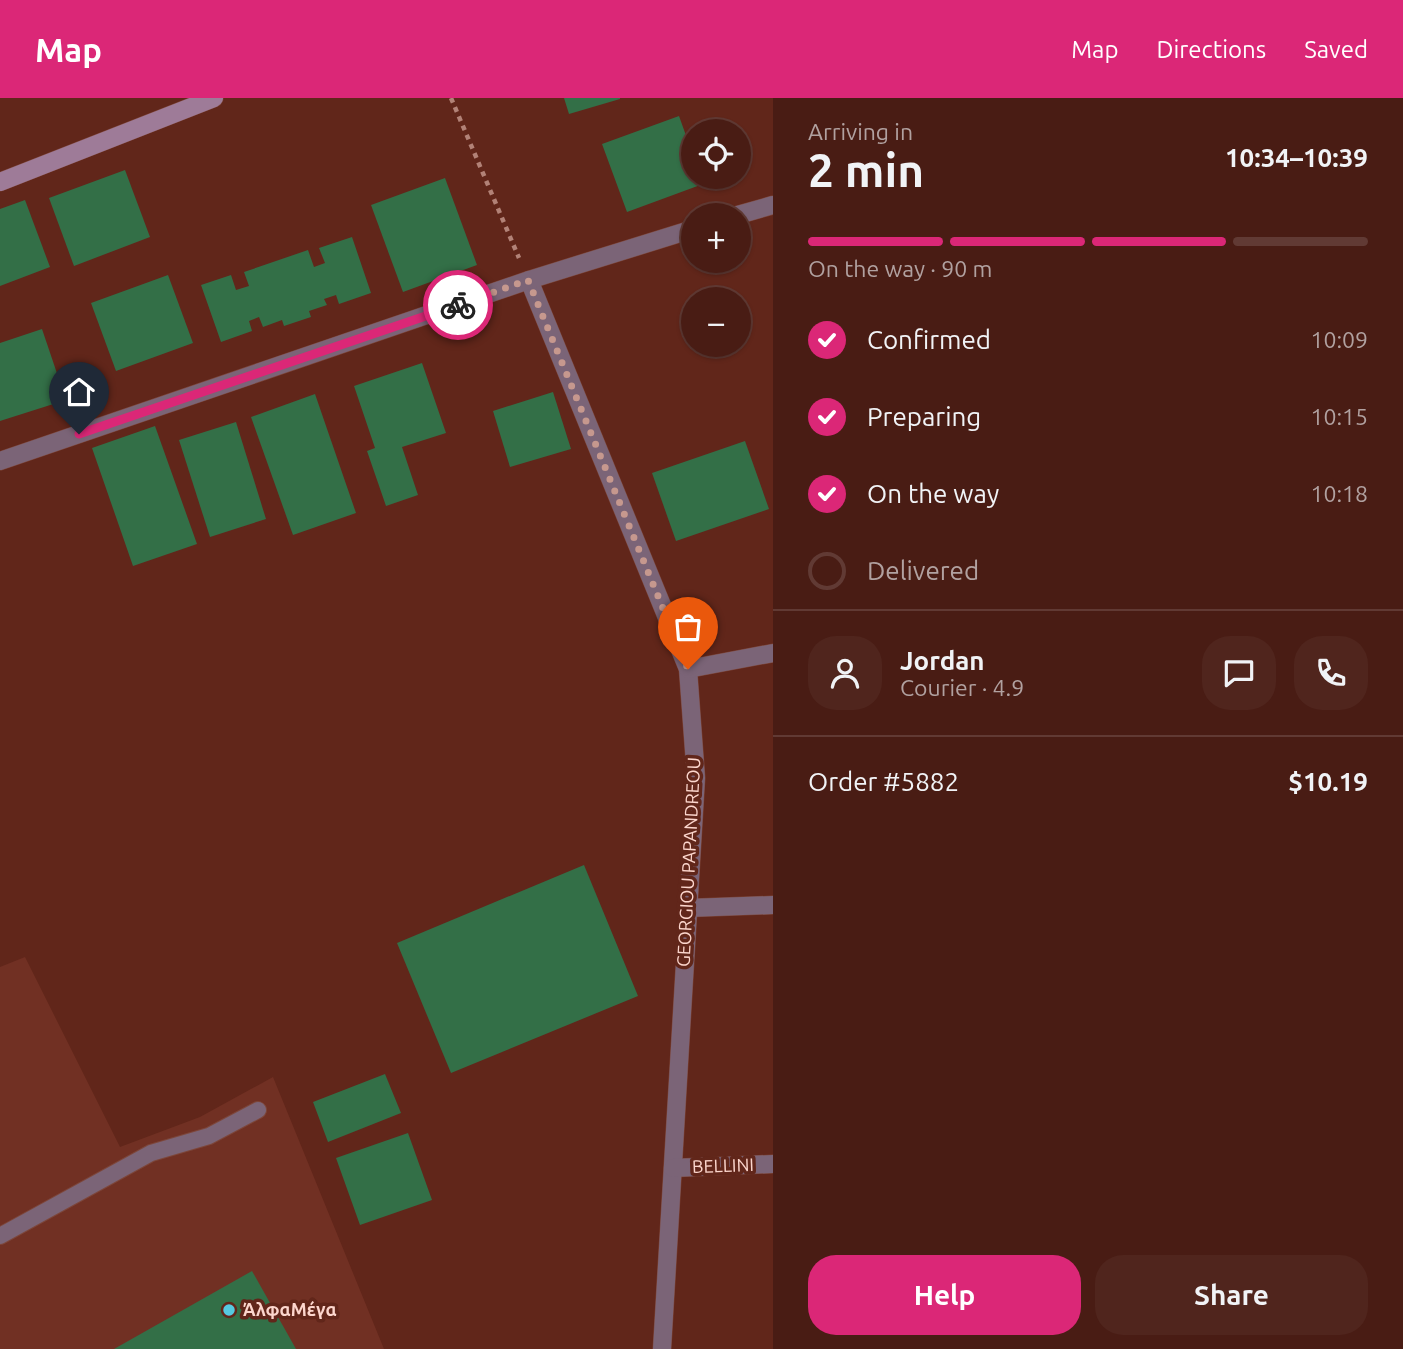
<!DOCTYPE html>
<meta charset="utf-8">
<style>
body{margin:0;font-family:Ubuntu,sans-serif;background:#50251d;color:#f1f3f6;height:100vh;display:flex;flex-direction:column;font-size:26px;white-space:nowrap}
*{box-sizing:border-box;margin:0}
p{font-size:23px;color:#b1a1a0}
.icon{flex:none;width:38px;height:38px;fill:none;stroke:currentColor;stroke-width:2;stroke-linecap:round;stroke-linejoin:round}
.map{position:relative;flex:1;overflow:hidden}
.drawer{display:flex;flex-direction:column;background:#491c14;width:630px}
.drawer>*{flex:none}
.tools{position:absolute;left:681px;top:21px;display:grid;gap:14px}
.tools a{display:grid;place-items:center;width:70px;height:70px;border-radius:50%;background:#491c14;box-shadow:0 2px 5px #0004,0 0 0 2px #613a34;font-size:35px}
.pin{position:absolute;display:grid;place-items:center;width:60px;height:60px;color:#fff;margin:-72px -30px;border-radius:50% 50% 50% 0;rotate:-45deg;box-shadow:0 0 7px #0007}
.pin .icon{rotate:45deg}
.courier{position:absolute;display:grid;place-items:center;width:70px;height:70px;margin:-35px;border:5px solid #db2777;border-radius:50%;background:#fff;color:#222;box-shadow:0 2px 9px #0007}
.head em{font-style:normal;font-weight:700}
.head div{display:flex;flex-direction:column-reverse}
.head{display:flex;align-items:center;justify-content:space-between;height:119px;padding:0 35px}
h1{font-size:46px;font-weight:700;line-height:52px}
.bar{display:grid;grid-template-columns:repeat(4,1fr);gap:10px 7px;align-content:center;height:84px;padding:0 35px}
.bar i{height:9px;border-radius:5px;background:#613a34}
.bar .selected{background:#db2777}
.bar p{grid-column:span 4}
.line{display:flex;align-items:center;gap:18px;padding:0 35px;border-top:2px solid #613a34}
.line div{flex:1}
.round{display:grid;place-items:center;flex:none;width:74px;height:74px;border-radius:28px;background:#50251d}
ol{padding:0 35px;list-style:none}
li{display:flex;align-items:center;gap:21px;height:77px}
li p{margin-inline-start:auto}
li .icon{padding:7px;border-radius:50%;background:#db2777;color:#fff;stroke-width:4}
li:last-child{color:#b1a1a0}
li i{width:38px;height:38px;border:4px solid #613a34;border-radius:50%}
.cta{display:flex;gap:14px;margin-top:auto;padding:14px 35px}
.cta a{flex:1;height:80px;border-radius:28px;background:#db2777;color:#fff;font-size:28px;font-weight:700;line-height:80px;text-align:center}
.cta a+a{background:#50251d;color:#f1f3f6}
header{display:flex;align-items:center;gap:42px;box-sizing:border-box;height:98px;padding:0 35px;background:#db2777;color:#fff}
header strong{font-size:33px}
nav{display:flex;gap:38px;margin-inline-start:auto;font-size:24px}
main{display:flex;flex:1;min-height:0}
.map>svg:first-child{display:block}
.built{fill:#713023}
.building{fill:#336f47}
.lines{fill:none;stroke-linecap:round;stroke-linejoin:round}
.lane-casing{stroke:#7d463a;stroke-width:18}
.street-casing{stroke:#7d463a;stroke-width:19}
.secondary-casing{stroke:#7d463a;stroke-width:19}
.path{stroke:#b28277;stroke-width:4.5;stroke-dasharray:5 5;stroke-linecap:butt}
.lane{stroke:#7b6477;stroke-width:16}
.street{stroke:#7b6477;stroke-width:18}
.secondary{stroke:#9e7b98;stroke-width:18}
.done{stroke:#c6988e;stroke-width:7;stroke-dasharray:0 12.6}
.route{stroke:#db2777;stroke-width:9}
.poi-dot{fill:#56c9e0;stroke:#61261a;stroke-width:2.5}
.labels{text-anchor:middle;stroke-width:7;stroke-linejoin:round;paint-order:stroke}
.street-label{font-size:18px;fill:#fcd6cd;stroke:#61261a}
.poi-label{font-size:18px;font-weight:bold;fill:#fcd6cd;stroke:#61261a;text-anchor:start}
</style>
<header>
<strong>Map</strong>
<nav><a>Map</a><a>Directions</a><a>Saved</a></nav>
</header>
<main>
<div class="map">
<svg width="773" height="1251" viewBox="0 0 773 1251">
<rect width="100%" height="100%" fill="#61261a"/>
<polygon class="built" points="25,859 120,1049 200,1019 273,979 384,1251 0,1251 0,869"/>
<g class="building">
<polygon points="564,0 620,0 620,1 569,16"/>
<polygon points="679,18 693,57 693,79 701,79 703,86 627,114 602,46"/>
<polygon points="125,72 150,139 74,168 49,100"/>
<polygon points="445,80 477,167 403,194 371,107"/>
<polygon points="25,102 50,169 0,188 0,111"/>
<polygon points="352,139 371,195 339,206 336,197 324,201 327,207 309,213 311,219 284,228 282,222 263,229 259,219 249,223 252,233 221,244 201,187 231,177 236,192 249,188 244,174 308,152 314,169 325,165 319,150"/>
<polygon points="168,177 193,245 116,273 91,205"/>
<polygon points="42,231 66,302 0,323 0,245"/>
<polygon points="422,265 446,335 402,349 418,397 386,408 367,353 375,350 354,288"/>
<polygon points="553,294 571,351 510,369 493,313"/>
<polygon points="315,296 356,415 293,437 251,319"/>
<polygon points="236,324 266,421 210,439 179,342"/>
<polygon points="155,328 197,446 133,468 92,350"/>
<polygon points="745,343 769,411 676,443 652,375"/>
<polygon points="584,767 638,898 451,975 397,845"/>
<polygon points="385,976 401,1015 328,1044 313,1004"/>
<polygon points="408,1035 432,1102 360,1127 336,1060"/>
<polygon points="252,1173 296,1251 114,1251"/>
</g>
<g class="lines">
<g class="lane-casing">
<polyline id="lane" points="0,1138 151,1055 209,1038 258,1012"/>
</g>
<g class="street-casing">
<g id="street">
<polyline points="738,117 773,107"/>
<polyline points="529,182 688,571 696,680 662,1251"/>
<polyline points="0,363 529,182 693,131"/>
<polyline points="688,571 773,555"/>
<polyline points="688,810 773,807"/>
<polyline points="673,1070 773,1066"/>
</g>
</g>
<g class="secondary-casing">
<polyline id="secondary" points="0,84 214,0"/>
</g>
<polyline class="path" points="451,0 519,160"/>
<use href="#lane" class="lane"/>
<use href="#street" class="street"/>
<use href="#secondary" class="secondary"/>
</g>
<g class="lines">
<polyline class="done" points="458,207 528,182 688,571"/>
<polyline class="route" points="79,336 458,207"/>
</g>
<circle class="poi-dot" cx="229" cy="1212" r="7"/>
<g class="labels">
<g class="street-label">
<text transform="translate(689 764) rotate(-87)" y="6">GEORGIOU PAPANDREOU</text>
<text transform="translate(723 1068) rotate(-2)" y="6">BELLINI</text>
</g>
<g class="poi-label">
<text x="243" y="1218">ΆλφαΜέγα</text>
</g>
</g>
</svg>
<div class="tools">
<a><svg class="icon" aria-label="locate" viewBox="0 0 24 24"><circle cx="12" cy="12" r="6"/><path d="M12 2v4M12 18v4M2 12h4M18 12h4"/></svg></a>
<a>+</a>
<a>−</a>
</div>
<div class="pin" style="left:688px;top:571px;background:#ea580c"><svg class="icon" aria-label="bag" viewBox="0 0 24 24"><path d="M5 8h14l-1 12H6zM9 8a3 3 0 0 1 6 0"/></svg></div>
<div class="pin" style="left:79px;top:336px;background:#1f2937"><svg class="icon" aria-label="home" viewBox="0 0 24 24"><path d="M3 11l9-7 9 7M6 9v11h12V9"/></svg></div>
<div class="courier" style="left:458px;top:207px"><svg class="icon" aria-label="bike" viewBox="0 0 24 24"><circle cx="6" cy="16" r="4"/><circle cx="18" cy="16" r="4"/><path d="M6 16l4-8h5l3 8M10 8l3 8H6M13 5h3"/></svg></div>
</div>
<section class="drawer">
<div class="head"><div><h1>2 min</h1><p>Arriving in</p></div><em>10:34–10:39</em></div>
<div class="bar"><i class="selected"></i><i class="selected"></i><i class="selected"></i><i></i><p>On the way · 90 m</p></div>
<ol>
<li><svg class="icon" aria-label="check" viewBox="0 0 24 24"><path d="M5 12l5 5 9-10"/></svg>Confirmed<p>10:09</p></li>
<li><svg class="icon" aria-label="check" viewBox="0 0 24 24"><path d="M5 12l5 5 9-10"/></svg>Preparing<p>10:15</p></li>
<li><svg class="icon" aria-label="check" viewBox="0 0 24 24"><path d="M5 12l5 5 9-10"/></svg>On the way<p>10:18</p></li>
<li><i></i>Delivered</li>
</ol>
<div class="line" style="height:126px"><a class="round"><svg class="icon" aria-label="person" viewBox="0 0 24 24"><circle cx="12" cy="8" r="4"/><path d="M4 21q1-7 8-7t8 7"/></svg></a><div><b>Jordan</b><p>Courier · 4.9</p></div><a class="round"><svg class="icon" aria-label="chat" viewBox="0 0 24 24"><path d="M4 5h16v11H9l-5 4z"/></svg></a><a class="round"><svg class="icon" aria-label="phone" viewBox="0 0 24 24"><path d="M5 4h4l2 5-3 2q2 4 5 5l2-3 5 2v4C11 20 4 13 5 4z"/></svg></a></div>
<div class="line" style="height:91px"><div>Order #5882</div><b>$10.19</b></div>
<div class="cta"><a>Help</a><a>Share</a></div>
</section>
</main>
